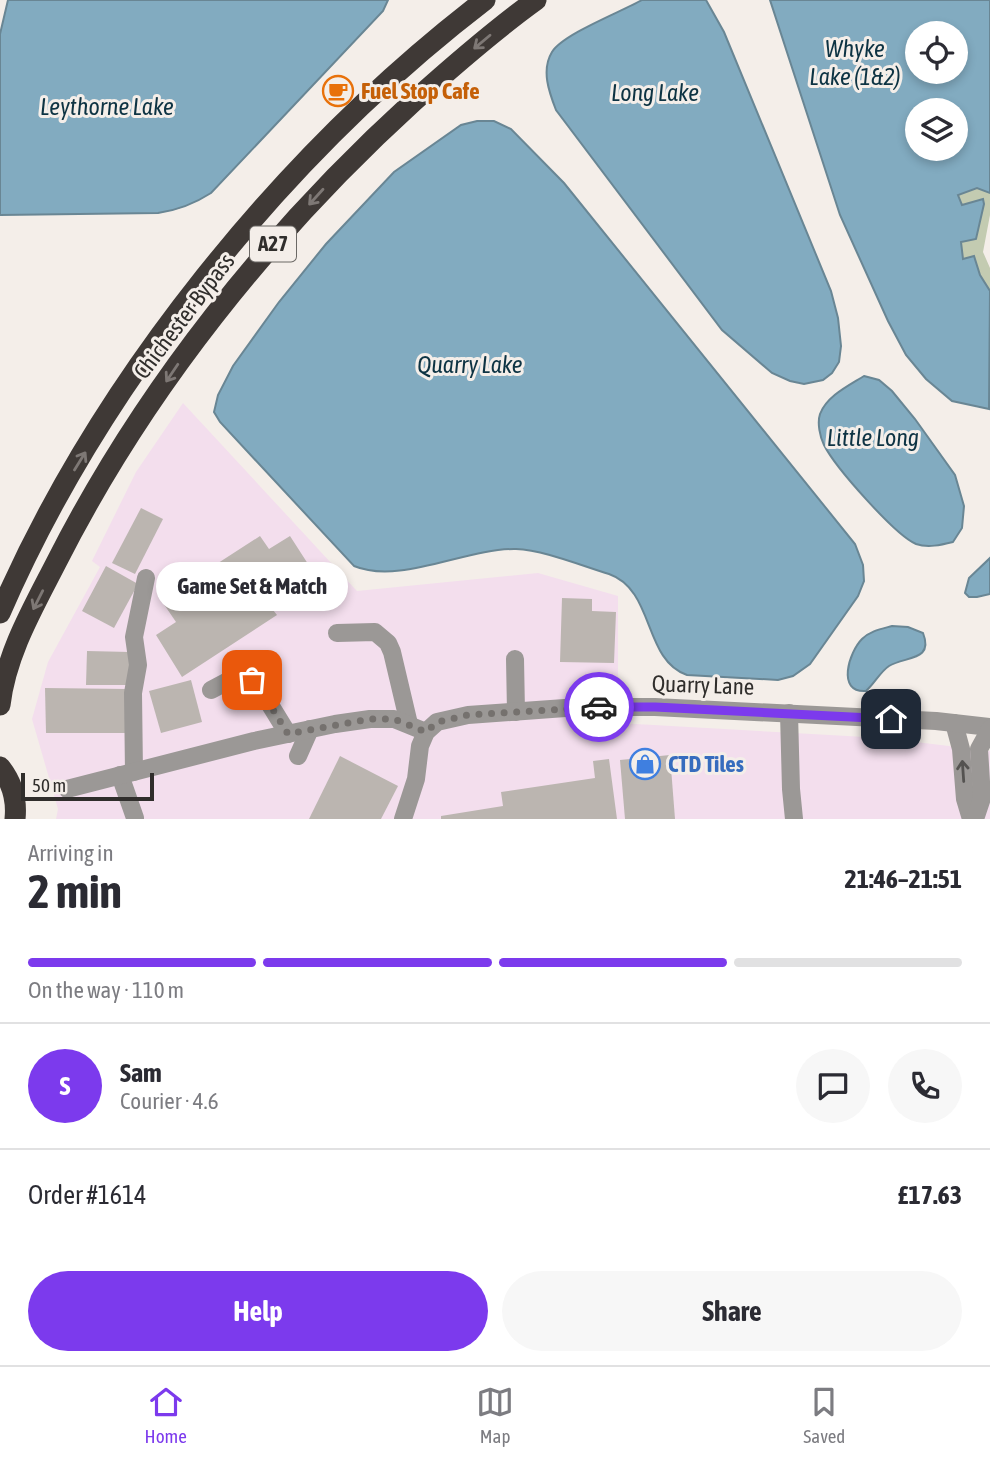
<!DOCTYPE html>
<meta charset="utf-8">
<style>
body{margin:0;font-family:"Asap Condensed",sans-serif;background:#f7f7f7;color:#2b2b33;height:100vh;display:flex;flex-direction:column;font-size:26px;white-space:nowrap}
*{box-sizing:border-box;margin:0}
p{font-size:23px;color:#7c7c81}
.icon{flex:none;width:38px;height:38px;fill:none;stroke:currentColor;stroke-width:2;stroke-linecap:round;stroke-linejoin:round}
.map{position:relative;height:819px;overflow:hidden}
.sheet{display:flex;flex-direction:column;background:#fff;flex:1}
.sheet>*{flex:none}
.tools{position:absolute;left:905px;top:21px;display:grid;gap:14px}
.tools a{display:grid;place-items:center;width:63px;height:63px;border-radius:50%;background:#fff;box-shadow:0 4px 10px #0003;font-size:35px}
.scale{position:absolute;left:21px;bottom:18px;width:133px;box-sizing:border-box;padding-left:7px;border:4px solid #302e2c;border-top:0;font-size:19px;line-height:24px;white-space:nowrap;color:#302e2c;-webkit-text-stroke:5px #f4eee9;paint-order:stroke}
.pin{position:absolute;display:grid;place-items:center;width:60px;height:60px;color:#fff;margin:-30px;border-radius:14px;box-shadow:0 4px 10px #0006}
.courier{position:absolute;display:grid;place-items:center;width:70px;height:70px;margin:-35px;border:5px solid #7c3aed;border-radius:50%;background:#fff;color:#222;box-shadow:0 2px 9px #0007}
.bubble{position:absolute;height:49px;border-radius:24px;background:#fff;box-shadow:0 4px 10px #0003;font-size:23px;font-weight:700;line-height:49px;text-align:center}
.summary em{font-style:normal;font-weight:700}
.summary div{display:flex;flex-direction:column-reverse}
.summary{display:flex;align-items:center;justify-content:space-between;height:119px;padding:0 28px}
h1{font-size:46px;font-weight:700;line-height:52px}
.bar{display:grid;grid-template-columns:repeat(4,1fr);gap:10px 7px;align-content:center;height:84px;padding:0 28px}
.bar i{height:9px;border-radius:5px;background:#e1e1e2}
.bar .selected{background:#7c3aed}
.bar p{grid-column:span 4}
.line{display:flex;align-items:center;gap:18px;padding:0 28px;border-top:2px solid #e1e1e2}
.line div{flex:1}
.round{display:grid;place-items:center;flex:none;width:74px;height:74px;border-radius:37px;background:#f7f7f7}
.button{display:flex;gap:14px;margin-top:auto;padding:14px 28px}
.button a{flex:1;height:80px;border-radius:42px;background:#7c3aed;color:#fff;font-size:28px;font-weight:700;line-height:80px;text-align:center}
.button a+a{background:#f7f7f7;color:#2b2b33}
.tabs{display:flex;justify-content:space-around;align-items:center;height:98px;border-top:2px solid #e1e1e2;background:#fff;font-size:19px;color:#7c7c81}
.tabs a{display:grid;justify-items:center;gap:4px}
.tabs .selected{color:#7c3aed}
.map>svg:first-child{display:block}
.industrial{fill:#f3deed}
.green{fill:#c3cbb1}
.water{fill:#82abc0;stroke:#698694;stroke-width:2;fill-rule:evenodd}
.building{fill:#bbb5b0}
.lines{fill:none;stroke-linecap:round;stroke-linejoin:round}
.minor{stroke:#9b9896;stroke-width:18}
.highway{stroke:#3f3936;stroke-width:21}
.oneway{stroke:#7e7875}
.oneway2{stroke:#555351}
.done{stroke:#75716e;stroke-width:7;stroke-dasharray:0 12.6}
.route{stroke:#7c3aed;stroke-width:9}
.labels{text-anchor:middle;stroke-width:6;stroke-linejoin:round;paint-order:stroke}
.shield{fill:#f4eee9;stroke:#6b6865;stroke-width:2}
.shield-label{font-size:21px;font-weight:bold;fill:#302e2c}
.food-label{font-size:23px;font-weight:bold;fill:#c56008;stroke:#f4eee9;text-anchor:start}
.street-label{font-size:23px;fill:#302e2c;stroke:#f4eee9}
.shop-label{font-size:23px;font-weight:bold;fill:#366cbe;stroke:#f4eee9;text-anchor:start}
.water-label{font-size:24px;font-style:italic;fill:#0d3343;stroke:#f4eee9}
</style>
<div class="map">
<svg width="990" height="819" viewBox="0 0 990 819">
<rect width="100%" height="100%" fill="#f4eee9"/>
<polygon class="industrial" points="183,403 357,591 538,573 618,596 618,723 883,738 990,751 990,819 56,819 58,809 32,719 48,662 100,567 92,561 136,472"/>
<polygon class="green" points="977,188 990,193 990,215 983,252 990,268 990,291 980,275 974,256 963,259 961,242 982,199 962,205 958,194"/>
<g class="water">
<path d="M8 0H388L383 11 211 193C194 204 179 210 158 213L0 215V34Z"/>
<path d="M642 0H706L724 32 831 291 838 318 841 346 839 362 832 373 823 380 804 384 790 381 772 373 722 330 556 110C549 92 541 70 552 52 563 34 621 12 642 0Z"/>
<path d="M770 0H990V193L977 188 958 195 962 205 983 199 984 204 976 239 961 242 963 259 974 256 980 275 990 291 989 409 952 401 926 379 906 355 888 321 840 215ZM917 33H956V72H917ZM917 110H956V149H917Z"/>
<path d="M477 121H494L511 129 564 183 855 544 863 565 864 581 858 596 810 664 793 676 778 680 687 675C643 660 655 590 609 574 582 566 544 550 516 549 466 548 400 585 354 566L220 422 214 412 218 395 233 366 279 302 326 244 394 172 461 125Z"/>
<path d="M864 376 879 380 892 391 915 419 955 475 964 506 962 528 953 542C941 545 928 548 916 544 895 535 835 467 824 445 820 437 817 423 820 414 827 396 848 386 864 376Z"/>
<polygon points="990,558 990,594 977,597 969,597 965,593 969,578"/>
<path d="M892 626 908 627 923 633C934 661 906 656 889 666 880 672 875 683 866 691 836 693 849 652 862 639 870 631 881 629 892 626Z"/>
</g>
<g class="building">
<polygon points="141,508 163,519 135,574 112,563"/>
<polygon points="260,536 269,549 290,536 319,581 273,610 277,615 182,677 156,635 176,622 161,600"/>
<polygon points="106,566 138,584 114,628 82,611"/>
<polygon points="562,598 592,599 592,611 616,612 614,663 560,662"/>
<polygon points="87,651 130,652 130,685 86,685"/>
<polygon points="191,680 202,722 161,733 149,691"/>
<polygon points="45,688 127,689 128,733 46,733"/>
<polygon points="670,755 675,819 625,819 620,760"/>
<polygon points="340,756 398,786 381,819 309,819"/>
<polygon points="609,759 617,819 441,819 441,816 503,806 501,792 595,778 593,761"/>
</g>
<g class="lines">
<g class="minor">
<polyline points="337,633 375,632 388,643 392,652 409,724"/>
<polyline points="515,659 516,712"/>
<polyline points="211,690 228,681 252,680 261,690 288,734"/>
<polyline points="789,713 791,789 794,819"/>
<polyline points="954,723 961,749 965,799 971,819"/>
<polyline points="298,756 310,729"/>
<polyline points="134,772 133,693 138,665 134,637 146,578"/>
<polyline points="120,775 135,818"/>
<polyline points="67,789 254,741 335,724 370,719 394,719 426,732"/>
<polyline points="403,819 416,779 420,746 426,732 437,722 468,715 579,707 655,707 936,721 990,727"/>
<polyline points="975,819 982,798 979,749 990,729"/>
</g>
<g class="highway">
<path d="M0 613C101 380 284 154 485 0"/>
<path d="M0 705C6 654 33 608 56 563 144 389 270 232 414 101 453 66 493 31 536 0"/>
<path d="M0 767C12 782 17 800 15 819"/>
</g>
</g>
<defs><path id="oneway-shaft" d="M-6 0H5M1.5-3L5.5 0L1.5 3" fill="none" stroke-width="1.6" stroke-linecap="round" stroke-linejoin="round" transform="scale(1.75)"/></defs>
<g class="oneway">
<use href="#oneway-shaft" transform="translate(482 42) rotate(140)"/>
<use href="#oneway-shaft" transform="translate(316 197) rotate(132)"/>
<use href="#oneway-shaft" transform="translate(172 373) rotate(124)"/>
<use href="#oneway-shaft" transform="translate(80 461) rotate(-58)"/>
<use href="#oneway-shaft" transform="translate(38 600) rotate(117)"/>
</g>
<use class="oneway2" href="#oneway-shaft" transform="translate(963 771) rotate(-94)"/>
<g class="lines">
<polyline class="done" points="252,680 261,690 288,734 370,719 394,719 426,732 437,722 468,715 599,707"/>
<polyline class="route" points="599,707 655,707 891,719"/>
</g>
<defs>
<g id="cafe-ring" transform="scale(1.575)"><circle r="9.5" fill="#f4eee9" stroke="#e8710a" stroke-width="1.5"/><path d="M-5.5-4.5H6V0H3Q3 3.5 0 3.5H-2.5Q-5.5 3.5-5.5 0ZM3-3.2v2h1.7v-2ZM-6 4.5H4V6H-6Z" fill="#e8710a"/></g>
<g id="shop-ring" transform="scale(1.575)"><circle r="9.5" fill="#f4eee9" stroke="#3f7fe0" stroke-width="1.5"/><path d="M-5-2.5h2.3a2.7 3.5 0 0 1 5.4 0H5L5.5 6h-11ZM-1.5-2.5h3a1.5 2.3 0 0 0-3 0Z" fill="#3f7fe0"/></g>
</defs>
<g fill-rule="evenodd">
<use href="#cafe-ring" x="338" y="91"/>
<use href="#shop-ring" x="645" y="764"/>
</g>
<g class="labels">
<rect class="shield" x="250" y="226.5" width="46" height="35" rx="5"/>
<g class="shield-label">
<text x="273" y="251">A27</text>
</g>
<g class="food-label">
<text x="361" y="99">Fuel Stop Cafe</text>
</g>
<g class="street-label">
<text transform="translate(184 316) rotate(-53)" y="8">Chichester Bypass</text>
<text transform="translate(703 685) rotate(2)" y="8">Quarry Lane</text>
</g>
<g class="shop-label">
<text x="668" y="772">CTD Tiles</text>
</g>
<g class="water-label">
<text x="855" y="57">Whyke<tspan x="855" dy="28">Lake (1&amp;2)</tspan></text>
<text x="655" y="101">Long Lake</text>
<text x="107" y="115">Leythorne Lake</text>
<text x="470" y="373">Quarry Lake</text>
<text x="873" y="446">Little Long</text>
</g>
</g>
</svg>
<div class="tools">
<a><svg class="icon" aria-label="locate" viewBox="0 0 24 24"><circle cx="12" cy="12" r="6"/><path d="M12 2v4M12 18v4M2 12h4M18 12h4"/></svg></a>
<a><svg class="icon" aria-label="layers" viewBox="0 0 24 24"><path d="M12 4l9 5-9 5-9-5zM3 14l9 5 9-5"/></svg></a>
</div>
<div class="scale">50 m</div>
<div class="pin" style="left:252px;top:680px;background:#ea580c"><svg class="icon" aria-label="bag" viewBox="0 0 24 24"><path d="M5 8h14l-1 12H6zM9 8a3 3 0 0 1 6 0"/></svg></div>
<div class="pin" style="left:891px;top:719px;background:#1f2937"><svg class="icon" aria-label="home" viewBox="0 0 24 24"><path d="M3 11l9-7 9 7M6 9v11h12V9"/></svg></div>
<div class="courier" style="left:599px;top:707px"><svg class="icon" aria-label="car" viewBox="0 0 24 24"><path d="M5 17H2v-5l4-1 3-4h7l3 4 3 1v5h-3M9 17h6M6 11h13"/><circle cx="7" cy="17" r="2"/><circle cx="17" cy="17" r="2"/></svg></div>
<div class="bubble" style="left:156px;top:562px;width:192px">Game Set &amp; Match</div>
</div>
<section class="sheet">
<div class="summary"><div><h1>2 min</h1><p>Arriving in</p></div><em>21:46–21:51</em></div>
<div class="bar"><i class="selected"></i><i class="selected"></i><i class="selected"></i><i></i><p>On the way · 110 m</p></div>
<div class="line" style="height:126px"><b class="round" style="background:#7c3aed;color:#fff">S</b><div><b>Sam</b><p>Courier · 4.6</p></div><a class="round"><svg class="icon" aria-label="chat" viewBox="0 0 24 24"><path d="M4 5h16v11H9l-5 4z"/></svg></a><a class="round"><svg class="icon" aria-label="phone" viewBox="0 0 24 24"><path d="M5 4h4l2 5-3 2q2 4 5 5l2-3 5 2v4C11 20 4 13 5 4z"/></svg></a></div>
<div class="line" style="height:91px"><div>Order #1614</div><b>£17.63</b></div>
<div class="button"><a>Help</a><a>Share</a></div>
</section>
<nav class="tabs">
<a class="selected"><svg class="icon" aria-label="home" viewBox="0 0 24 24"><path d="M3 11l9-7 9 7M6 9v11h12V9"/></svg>Home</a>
<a><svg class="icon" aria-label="map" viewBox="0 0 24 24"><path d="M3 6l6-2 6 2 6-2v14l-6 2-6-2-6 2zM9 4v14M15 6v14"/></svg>Map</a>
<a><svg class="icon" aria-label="saved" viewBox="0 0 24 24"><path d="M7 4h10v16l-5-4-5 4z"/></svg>Saved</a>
</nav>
